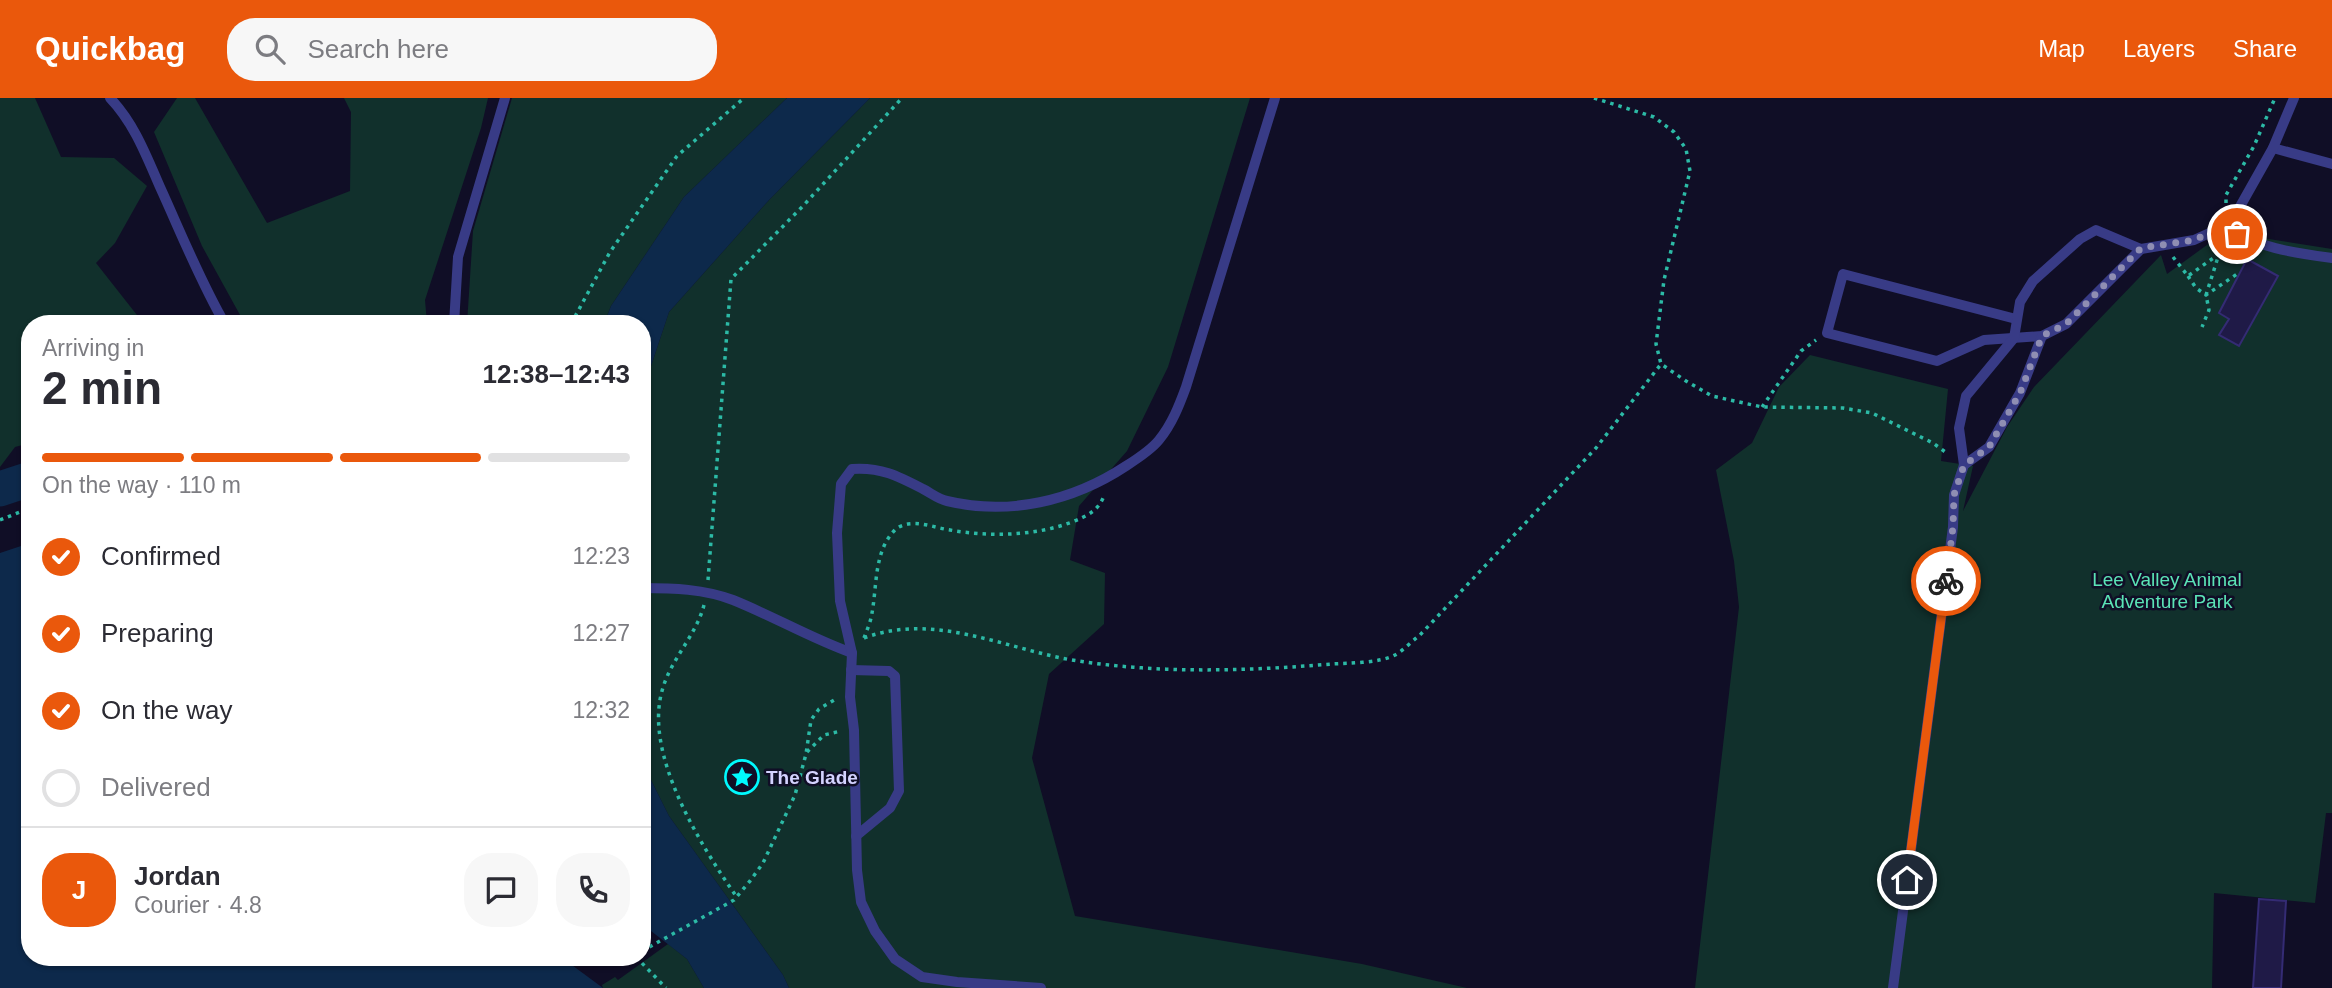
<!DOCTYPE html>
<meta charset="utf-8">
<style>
body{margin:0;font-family:Helvetica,sans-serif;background:#f7f7f7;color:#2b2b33;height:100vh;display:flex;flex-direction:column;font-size:26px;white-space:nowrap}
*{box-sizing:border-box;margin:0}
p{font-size:23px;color:#7c7c81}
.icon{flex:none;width:38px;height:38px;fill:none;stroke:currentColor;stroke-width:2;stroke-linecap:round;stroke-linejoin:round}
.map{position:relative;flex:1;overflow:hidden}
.sheet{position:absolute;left:21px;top:217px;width:630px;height:651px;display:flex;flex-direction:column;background:#fff;border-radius:28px;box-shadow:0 2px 5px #0004}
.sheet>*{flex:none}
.pin{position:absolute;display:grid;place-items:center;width:60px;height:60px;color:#fff;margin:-30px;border:4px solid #fff;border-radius:50%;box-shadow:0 2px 7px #0007}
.courier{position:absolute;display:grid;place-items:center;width:70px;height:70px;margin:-35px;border:5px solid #ea580c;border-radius:50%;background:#fff;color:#222;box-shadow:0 2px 9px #0007}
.overview em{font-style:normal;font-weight:700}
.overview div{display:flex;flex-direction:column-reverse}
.overview{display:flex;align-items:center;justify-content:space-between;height:119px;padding:0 21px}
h1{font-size:46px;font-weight:700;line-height:52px}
.bar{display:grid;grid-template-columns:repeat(4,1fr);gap:10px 7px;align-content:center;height:84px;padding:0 21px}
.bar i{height:9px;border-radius:5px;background:#e1e1e2}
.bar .selected{background:#ea580c}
.bar p{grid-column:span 4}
.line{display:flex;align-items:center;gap:18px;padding:0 21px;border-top:2px solid #e1e1e2}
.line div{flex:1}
.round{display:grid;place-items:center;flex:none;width:74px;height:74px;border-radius:28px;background:#f7f7f7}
ol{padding:0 21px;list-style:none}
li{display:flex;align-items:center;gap:21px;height:77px}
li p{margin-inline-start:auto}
li .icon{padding:7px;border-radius:50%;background:#ea580c;color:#fff;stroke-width:4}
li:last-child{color:#7c7c81}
li i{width:38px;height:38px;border:4px solid #e1e1e2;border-radius:50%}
header{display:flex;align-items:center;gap:42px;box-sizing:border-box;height:98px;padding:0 35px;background:#ea580c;color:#fff}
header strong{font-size:33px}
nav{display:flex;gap:38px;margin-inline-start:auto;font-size:24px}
.search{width:490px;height:63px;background:#f7f7f7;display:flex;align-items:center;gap:18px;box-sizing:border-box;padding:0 24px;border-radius:28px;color:#7c7c81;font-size:26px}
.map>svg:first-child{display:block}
.green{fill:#11302c}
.water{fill:#0d294b}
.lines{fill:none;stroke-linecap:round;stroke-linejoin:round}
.river{stroke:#0d294b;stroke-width:35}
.building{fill:#1f1a47;stroke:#342b74;stroke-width:2}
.path{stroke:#2cbaa6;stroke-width:3.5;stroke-dasharray:3.5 5;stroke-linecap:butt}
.lane{stroke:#383b86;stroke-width:10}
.done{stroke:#8f8eb3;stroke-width:7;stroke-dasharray:0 12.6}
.route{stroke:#ea580c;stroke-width:9}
.labels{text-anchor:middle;stroke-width:5;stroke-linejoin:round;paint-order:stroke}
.park-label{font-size:19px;fill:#5be3b6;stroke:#100e26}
.poi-label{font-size:19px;font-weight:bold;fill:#d4d3ff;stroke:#100e26;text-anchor:start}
</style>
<header>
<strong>Quickbag</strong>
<div class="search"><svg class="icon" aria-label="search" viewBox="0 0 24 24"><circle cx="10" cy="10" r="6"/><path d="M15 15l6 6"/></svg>Search here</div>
<nav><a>Map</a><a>Layers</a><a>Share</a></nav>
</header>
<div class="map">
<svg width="2332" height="890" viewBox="0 0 2332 890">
<rect width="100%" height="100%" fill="#100e26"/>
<g class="green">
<polygon points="0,0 35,0 61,59 114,60 147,88 115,145 96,165 144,226 30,226 30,345 15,349 0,369"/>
<polygon points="177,0 195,0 267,125 350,93 351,14 344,0 488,0 481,30 425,202 427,226 245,226 202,148 154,34"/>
<polygon points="512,0 787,0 684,99 611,208 604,226 467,226 473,133"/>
<polygon points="870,0 1250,0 1168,269 1127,353 1079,408 1070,462 1105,475 1104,526 1049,576 1032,660 1075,818 1362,866 1467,890 789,890 783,877 669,718 642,664 642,295 669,214 769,102"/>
<polygon points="2237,136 2332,151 2332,715 2326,715 2315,805 2214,795 2212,890 1695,890 1739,509 1734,463 1716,372 1752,345 1779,289 1810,257 1948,291 1941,363 1973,368 1963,413 2007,329 2034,289 2161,157 2167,176 2211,144"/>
<polygon points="668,846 687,861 704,890 603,890 602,887 615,879 618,882"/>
</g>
<g class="water">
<polygon points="787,0 870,0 769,102 669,214 642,295 642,226 604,226 611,208 684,99"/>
<polygon points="30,445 30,474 21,492 30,510 30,859 561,859 603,890 0,890 0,455"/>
<polygon points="642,664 669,718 783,877 789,890 704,890 687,861 642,826"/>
</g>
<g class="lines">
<polyline class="river" points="0,391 30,381"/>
</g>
<g class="building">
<polygon points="2247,161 2278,178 2239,248 2219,237 2229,221 2219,215"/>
<polygon points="2259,801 2286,803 2281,890 2253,890"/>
</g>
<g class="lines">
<g class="path">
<polyline points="1594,0 1654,19 1674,34 1686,51 1690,73 1664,182 1656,246 1661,266 1686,283 1712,298 1762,309 1843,310 1872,315 1933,345 1948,356"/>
<polyline points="2226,105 2226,97 2254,48 2275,0"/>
<polyline points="2173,159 2188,178 2219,156 2206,197 2209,212 2202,229"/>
<polyline points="2188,178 2196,190 2206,197 2240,174"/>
<polyline points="571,226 610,154 677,58 744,0"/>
<polyline points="1762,309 1801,253 1816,242"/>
<polyline points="0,422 30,410"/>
<polyline points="708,482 731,181 802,109 902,0"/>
<path d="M704 507C696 538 670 562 662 593 644 657 700 746 736 798"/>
<path d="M864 540C934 514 1003 550 1072 562 1158 576 1246 573 1332 566 1349 565 1380 565 1395 557 1404 552 1412 543 1420 537L1596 350 1661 266"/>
<path d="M864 540C867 532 871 523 872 515 877 488 874 454 894 433 897 429 903 427 908 426 923 424 936 430 950 432 990 439 1035 438 1072 424 1087 418 1098 413 1104 398"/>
<polyline points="807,654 824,637 841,633"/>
<polyline points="642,853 734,802 750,783 763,765 795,697 806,656 811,622 819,611 836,601"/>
<polyline points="636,859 666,890"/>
</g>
<g class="lane">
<path d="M110 0C134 25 146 57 160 89 181 135 200 183 225 226"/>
<polyline points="2273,50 2332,66"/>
<path d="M2225 128C2256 150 2295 155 2332 160"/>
<polyline points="2016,221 1843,176 1827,235 1937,263 1984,242 2042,238 2066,226 2141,151 2194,142 2225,128 2233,121 2273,50 2294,0"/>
<polyline points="454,226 458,159 505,0"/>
<polyline points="1964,367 1989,349 2020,295 2042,238"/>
<path d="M642 490C673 490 704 491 733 502 773 518 810 540 852 555"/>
<polyline points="851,572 889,573 895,578 899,693 890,710 856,738"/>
<path d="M1041 890 957 884 922 879 895 861 875 833 861 804 857 772 854 632 850 599 852 555 840 503 837 435 841 386 852 371C881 369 898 378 923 391 931 395 938 401 947 403 1009 418 1073 403 1126 368 1137 361 1151 352 1159 342 1172 326 1179 308 1186 289L1275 0"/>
<polyline points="1893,890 1953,429 1954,397 1964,367 1959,330 1966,298 2014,240 2020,204 2033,183 2080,141 2096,132 2141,151"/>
</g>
</g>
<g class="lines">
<polyline class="done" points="1946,483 1953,429 1954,397 1964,367 1989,349 2020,295 2042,238 2066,226 2141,150 2194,142 2225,128 2237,136"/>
<polyline class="route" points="1907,782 1946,483"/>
</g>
<defs>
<g id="sight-ring" transform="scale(1.75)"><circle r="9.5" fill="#100e26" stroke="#00f9fe" stroke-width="1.5"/><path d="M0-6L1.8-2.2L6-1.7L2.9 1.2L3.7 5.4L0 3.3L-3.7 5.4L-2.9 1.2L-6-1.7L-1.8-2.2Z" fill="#00f9fe"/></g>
</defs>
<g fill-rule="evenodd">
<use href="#sight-ring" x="742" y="679"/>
</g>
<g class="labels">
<g class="park-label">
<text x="2167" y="488">Lee Valley Animal<tspan x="2167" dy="22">Adventure Park</tspan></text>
</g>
<g class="poi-label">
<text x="766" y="686">The Glade</text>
</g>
</g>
</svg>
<div class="pin" style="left:2237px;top:136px;background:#ea580c"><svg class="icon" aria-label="bag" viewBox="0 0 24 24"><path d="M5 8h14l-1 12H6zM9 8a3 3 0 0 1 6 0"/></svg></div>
<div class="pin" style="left:1907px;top:782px;background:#1f2937"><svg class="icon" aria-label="home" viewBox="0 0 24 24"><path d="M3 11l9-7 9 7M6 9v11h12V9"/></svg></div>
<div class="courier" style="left:1946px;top:483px"><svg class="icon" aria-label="bike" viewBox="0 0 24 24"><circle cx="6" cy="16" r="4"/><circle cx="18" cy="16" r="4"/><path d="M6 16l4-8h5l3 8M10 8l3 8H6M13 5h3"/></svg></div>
<section class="sheet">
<div class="overview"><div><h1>2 min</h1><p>Arriving in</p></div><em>12:38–12:43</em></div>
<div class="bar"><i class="selected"></i><i class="selected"></i><i class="selected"></i><i></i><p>On the way · 110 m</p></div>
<ol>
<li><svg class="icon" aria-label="check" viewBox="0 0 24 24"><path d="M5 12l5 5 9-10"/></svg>Confirmed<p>12:23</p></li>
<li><svg class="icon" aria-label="check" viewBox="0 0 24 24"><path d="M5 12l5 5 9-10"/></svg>Preparing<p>12:27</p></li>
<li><svg class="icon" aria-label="check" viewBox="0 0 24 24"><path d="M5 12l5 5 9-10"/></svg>On the way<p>12:32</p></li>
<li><i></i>Delivered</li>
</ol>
<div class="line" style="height:126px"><b class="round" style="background:#ea580c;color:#fff">J</b><div><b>Jordan</b><p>Courier · 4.8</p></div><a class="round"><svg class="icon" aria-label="chat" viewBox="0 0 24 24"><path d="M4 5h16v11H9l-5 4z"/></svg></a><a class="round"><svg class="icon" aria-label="phone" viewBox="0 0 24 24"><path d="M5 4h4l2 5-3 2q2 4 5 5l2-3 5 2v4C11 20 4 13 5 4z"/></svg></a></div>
</section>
</div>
